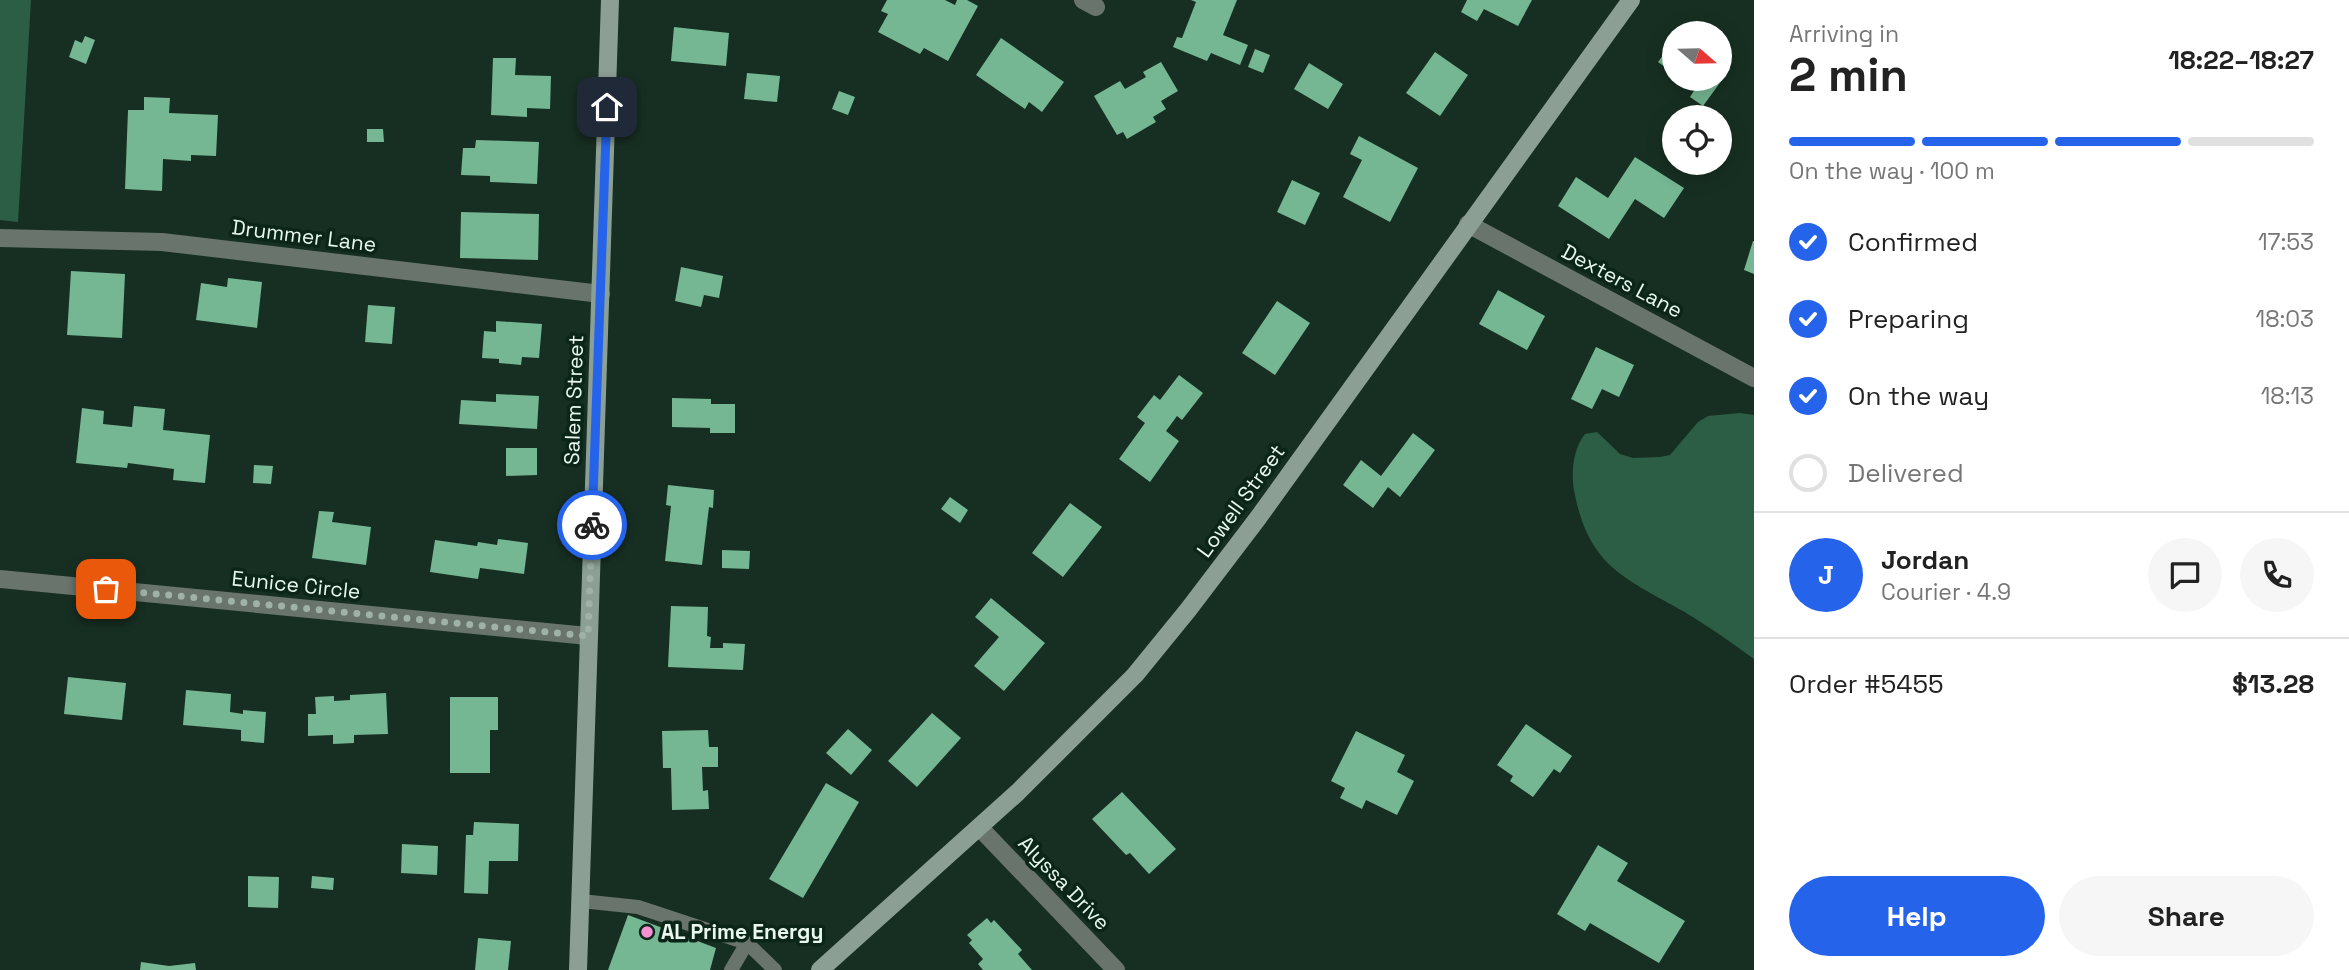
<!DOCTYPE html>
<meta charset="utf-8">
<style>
body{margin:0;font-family:"Space Grotesk",sans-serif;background:#f6f6f6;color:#222;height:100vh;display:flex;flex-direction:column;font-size:26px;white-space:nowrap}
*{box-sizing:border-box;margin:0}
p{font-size:23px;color:#767676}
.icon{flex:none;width:38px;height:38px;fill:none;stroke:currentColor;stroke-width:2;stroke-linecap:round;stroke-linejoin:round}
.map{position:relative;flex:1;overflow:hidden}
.panel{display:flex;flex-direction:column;background:#fff;width:595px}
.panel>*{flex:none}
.needle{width:46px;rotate:110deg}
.controls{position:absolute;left:1662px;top:21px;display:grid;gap:14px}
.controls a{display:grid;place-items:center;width:70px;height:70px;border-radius:50%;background:#fff;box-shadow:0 4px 18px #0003;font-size:35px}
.pin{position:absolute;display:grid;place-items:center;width:60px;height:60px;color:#fff;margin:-30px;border-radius:14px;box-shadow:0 4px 10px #0006}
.courier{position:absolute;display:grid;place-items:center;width:70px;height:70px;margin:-35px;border:5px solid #2563eb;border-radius:50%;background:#fff;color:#222;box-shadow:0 2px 9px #0007}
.summary em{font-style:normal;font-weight:600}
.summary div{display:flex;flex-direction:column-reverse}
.summary{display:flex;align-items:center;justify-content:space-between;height:119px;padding:0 35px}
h1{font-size:46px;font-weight:600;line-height:52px}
.bar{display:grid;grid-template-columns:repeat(4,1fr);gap:10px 7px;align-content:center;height:84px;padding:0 35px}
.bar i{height:9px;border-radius:5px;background:#e0e0e0}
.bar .selected{background:#2563eb}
.bar p{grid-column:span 4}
.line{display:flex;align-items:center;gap:18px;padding:0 35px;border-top:2px solid #e0e0e0}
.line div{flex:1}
.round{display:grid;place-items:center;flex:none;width:74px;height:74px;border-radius:37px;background:#f6f6f6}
ol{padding:0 35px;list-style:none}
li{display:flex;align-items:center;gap:21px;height:77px}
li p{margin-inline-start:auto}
li .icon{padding:7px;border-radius:50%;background:#2563eb;color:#fff;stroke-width:4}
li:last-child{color:#767676}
li i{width:38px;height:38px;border:4px solid #e0e0e0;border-radius:50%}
.action{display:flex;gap:14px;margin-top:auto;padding:14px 35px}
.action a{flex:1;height:80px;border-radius:42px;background:#2563eb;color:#fff;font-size:28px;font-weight:600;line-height:80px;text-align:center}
.action a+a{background:#f6f6f6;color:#222}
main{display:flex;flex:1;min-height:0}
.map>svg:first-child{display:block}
.green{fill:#2b5e45}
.building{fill:#75b693}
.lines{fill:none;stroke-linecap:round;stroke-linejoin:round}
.service{stroke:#69746d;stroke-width:14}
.minor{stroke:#69746d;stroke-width:18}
.secondary{stroke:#8c9f94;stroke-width:18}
.done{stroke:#a0b2a7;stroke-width:7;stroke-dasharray:0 12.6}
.route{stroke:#2563eb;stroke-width:9}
.poi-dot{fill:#f491d4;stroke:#0c2519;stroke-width:2.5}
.labels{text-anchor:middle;stroke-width:7;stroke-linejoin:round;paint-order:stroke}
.street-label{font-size:21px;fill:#e9f8ef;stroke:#0c2519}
.poi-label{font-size:21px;font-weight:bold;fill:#e9f8ef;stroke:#0c2519;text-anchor:start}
</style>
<main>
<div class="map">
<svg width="1754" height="970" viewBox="0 0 1754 970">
<rect width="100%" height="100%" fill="#172f22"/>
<g class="green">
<polygon points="0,0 31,0 18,222 0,220"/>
<path d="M1740 413 1754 415V659C1731 642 1708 626 1683 611 1622 577 1588 565 1574 490 1571 472 1573 449 1585 434L1597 432 1620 454 1633 458 1660 457 1670 455 1698 422 1708 416Z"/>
</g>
<g class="building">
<polygon points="887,0 945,0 955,5 957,0 967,0 978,6 948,61 924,48 920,54 878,32 888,14 881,11"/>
<polygon points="1191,0 1237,0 1223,35 1248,45 1240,65 1211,53 1207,61 1173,47 1177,37 1182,38 1196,2"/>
<polygon points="1467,0 1532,0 1518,26 1484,9 1477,21 1461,12"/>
<polygon points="674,27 729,33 726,66 671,61"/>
<polygon points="85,36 95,40 86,64 69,57 75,40 82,43"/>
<polygon points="1001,38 1064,82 1042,112 1029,102 1025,109 976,75"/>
<polygon points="1675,39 1675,74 1658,62"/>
<polygon points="1255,49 1270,55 1263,73 1248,67"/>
<polygon points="1435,52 1468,75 1440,116 1406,93"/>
<polygon points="493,58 516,58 515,75 551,76 550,109 527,108 527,117 491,115"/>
<polygon points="1720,61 1730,69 1703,106 1690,97 1695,89 1681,79 1720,79"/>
<polygon points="1161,62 1178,91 1161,101 1166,109 1153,117 1156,122 1127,139 1123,132 1117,135 1094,96 1120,81 1125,89 1146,77 1143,72"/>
<polygon points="1309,63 1343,84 1328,109 1294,89"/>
<polygon points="747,73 780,76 777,102 744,99"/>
<polygon points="839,91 855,97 848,115 832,109"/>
<polygon points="144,97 170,98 169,113 218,115 216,156 191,155 191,161 163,159 162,191 125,189 128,110 144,110"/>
<polygon points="367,129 383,129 384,142 367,142"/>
<polygon points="1359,136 1418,168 1390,222 1343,197 1362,160 1350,154"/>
<polygon points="476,140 539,142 537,184 490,182 490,176 461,175 463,148 475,148"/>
<polygon points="1635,157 1684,188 1664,218 1635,199 1609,239 1558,206 1576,177 1608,198"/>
<polygon points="1292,180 1320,193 1305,225 1277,212"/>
<polygon points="461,212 539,214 538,260 460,258"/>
<polygon points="1753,241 1754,241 1754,274 1744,270"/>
<polygon points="681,267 723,276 719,298 704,295 701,307 675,301"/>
<polygon points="71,271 125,274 122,338 67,335"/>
<polygon points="228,278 262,282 257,328 196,320 201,283 227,287"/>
<polygon points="1498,290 1545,316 1527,350 1479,324"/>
<polygon points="1277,301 1310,323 1275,375 1242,353"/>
<polygon points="368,305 395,307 392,344 365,342"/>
<polygon points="496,321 542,324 539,358 522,357 521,365 499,363 499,359 482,358 484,331 496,332"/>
<polygon points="1596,347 1634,365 1619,397 1602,389 1592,409 1571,399"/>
<polygon points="1179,375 1203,393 1182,420 1177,416 1166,431 1179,441 1150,482 1119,459 1145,423 1137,417 1154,395 1160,400"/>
<polygon points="496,394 539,396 537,429 459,424 461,400 496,402"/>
<polygon points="672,398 711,399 711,404 735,404 735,433 710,433 710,428 672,427"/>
<polygon points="134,406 165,409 163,430 210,435 205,483 173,480 174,469 128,463 127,468 76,463 82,408 104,411 103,424 132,427"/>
<polygon points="1413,433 1435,450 1400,497 1388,487 1373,508 1343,485 1361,460 1381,476"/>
<polygon points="506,448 537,448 537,475 506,476"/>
<polygon points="254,465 273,466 271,484 253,483"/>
<polygon points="668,485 714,490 713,508 709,507 702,565 665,561 671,506 666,505"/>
<polygon points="950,497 968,510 960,523 941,509"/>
<polygon points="1070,503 1102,527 1063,577 1032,553"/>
<polygon points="319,511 334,512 332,522 371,527 366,565 312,558"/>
<polygon points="498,539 528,543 524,574 480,568 478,579 430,572 435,540 477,546 478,542 497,545"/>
<polygon points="722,550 750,551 749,569 722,568"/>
<polygon points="991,598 1045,643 1004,691 974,666 999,637 975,617"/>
<polygon points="671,606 708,607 707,636 711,637 710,648 723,648 723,643 745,644 743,670 668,667"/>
<polygon points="68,677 126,683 122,720 64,714"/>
<polygon points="186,690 231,694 230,712 243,714 243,710 266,712 264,743 241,741 241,730 183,725"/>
<polygon points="386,693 388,734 354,735 354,743 333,744 333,735 308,736 308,714 316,714 315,697 334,696 334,701 350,700 350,695"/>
<polygon points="450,697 498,697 498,730 490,730 490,773 450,773"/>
<polygon points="932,713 961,738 917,787 888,761"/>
<polygon points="1526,724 1572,756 1560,773 1554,769 1533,797 1510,781 1513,776 1497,765"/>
<polygon points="848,729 872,750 851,775 826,753"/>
<polygon points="708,730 709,747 718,747 718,767 702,767 703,791 708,790 709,809 672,810 671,768 663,768 662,731"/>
<polygon points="1356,731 1405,755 1397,772 1414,781 1397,815 1366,800 1362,809 1340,798 1345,788 1331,781"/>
<polygon points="826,783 859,802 803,898 769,879"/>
<polygon points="1122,792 1176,849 1149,874 1130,853 1126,855 1092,819"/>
<polygon points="474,822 519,824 518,861 489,861 488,894 464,893 466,835 473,835"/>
<polygon points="402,844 438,846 437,875 401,873"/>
<polygon points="1598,845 1628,863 1617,881 1685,921 1659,963 1590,923 1585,931 1557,914"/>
<polygon points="248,876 279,877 278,908 248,907"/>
<polygon points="312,876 334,878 333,890 311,888"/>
<polygon points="628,915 716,948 710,970 608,970"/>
<polygon points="987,918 991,923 994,920 1022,950 1018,954 1032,970 983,970 978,964 983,959 969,943 972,940 967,935"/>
<polygon points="478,938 511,941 508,970 475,970"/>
<polygon points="141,962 169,966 195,963 196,970 140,970"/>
</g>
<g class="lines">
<g class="service">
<polyline points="581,901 638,907 747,943 775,970"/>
<polyline points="731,970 747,943"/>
</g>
<g class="minor">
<polyline points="1083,0 1096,7"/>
<polyline points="1468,224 1754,378"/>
<polyline points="0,238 162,242 601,294"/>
<polyline points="0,579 588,636"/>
<polyline points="980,828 1116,970"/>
</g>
<g class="secondary">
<polyline points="578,970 610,0"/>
<polyline points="820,970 1018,792 1135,675 1188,610 1258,518 1631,0"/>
</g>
</g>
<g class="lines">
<polyline class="done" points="106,589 588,636 592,525"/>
<polyline class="route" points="592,525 607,107"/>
</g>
<circle class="poi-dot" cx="647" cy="932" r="7"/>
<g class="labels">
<g class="street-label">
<text transform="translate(304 236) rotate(7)" y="7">Drummer Lane</text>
<text transform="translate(1622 281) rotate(28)" y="7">Dexters Lane</text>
<text transform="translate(574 400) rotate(-88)" y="7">Salem Street</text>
<text transform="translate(1241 501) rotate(-54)" y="7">Lowell Street</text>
<text transform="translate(296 585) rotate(6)" y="7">Eunice Circle</text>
<text transform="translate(1064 883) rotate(46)" y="7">Alyssa Drive</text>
</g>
<g class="poi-label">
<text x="661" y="939">AL Prime Energy</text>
</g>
</g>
</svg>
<div class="controls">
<a><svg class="needle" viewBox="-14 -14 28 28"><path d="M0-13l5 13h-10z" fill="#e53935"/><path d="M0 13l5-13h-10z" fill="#767676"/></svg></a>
<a><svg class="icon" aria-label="locate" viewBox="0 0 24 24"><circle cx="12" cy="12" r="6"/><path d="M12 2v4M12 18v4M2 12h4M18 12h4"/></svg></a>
</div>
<div class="pin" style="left:106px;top:589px;background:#ea580c"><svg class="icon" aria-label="bag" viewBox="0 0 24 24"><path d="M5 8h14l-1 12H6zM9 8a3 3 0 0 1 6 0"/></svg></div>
<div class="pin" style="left:607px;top:107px;background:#1f2937"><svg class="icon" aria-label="home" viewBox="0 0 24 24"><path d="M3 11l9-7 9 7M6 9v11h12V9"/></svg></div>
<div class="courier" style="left:592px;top:525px"><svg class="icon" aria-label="bike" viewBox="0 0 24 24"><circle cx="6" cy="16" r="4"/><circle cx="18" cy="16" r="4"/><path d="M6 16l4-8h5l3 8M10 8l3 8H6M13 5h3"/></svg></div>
</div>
<section class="panel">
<div class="summary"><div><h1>2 min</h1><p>Arriving in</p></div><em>18:22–18:27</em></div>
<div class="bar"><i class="selected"></i><i class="selected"></i><i class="selected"></i><i></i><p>On the way · 100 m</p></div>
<ol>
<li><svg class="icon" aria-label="check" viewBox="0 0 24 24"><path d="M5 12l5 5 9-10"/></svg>Confirmed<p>17:53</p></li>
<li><svg class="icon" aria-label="check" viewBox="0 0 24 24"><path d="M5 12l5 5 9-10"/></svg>Preparing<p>18:03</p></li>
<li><svg class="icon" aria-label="check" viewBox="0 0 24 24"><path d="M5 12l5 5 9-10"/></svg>On the way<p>18:13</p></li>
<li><i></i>Delivered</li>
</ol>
<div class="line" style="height:126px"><b class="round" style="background:#2563eb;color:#fff">J</b><div><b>Jordan</b><p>Courier · 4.9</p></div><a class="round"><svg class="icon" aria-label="chat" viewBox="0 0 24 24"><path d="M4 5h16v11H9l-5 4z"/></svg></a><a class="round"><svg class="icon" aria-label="phone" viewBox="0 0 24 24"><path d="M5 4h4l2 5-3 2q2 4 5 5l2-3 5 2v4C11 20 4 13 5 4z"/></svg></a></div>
<div class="line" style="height:91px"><div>Order #5455</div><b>$13.28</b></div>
<div class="action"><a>Help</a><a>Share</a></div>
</section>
</main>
